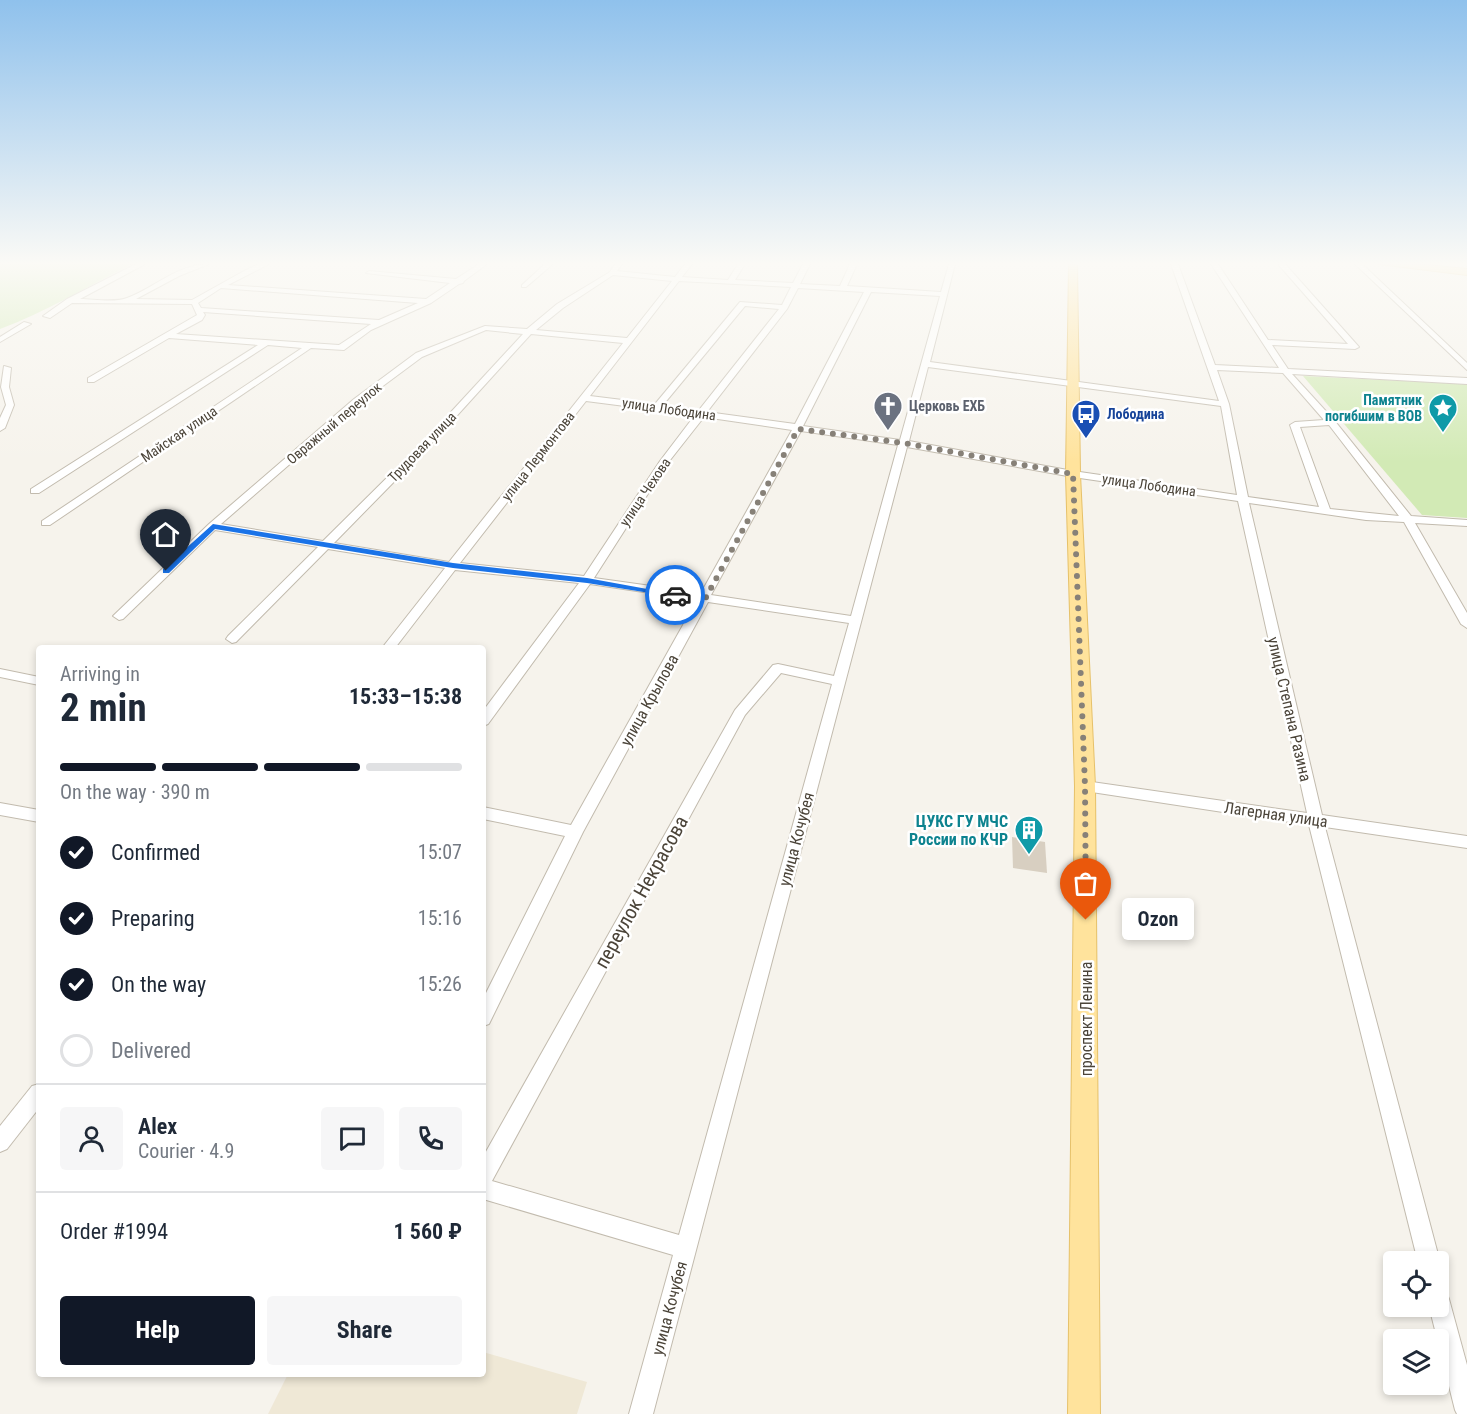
<!DOCTYPE html>
<meta charset="utf-8">
<style>
body{margin:0;font-family:"Roboto Condensed",sans-serif;background:#f6f6f7;color:#1f2937;height:100vh;display:flex;flex-direction:column;font-size:22px;white-space:nowrap}
*{box-sizing:border-box;margin:0}
p{font-size:20px;color:#747a83}
.icon{flex:none;width:33px;height:33px;fill:none;stroke:currentColor;stroke-width:2;stroke-linecap:round;stroke-linejoin:round}
.map{position:relative;flex:1;overflow:hidden}
.sheet{position:absolute;left:36px;top:645px;width:450px;height:732px;display:flex;flex-direction:column;background:#fff;border-radius:6px;box-shadow:0 3px 9px #0003}
.sheet>*{flex:none}
.buttons{position:absolute;left:1383px;top:1251px;display:grid;gap:12px}
.buttons a{display:grid;place-items:center;width:66px;height:66px;border-radius:6px;background:#fff;box-shadow:0 3px 9px #0003;font-size:30px}
.pin{position:absolute;display:grid;place-items:center;width:51px;height:51px;color:#fff;margin:-62px -26px;border-radius:50% 50% 50% 0;rotate:-45deg;box-shadow:0 0 6px #0007}
.pin .icon{rotate:45deg}
.courier{position:absolute;display:grid;place-items:center;width:60px;height:60px;margin:-30px;border:4px solid #1a73e8;border-radius:50%;background:#fff;color:#222;box-shadow:0 2px 8px #0007}
.bubble{position:absolute;height:42px;border-radius:6px;background:#fff;box-shadow:0 3px 9px #0003;font-size:20px;font-weight:700;line-height:42px;text-align:center}
.overview em{font-style:normal;font-weight:700}
.overview div{display:flex;flex-direction:column-reverse}
.overview{display:flex;align-items:center;justify-content:space-between;height:102px;padding:0 24px}
h1{font-size:39px;font-weight:700;line-height:45px}
.bar{display:grid;grid-template-columns:repeat(4,1fr);gap:9px 6px;align-content:center;height:72px;padding:0 24px}
.bar i{height:8px;border-radius:4px;background:#e0e1e3}
.bar .on{background:#111827}
.bar p{grid-column:span 4}
.line{display:flex;align-items:center;gap:15px;padding:0 24px;border-top:2px solid #e0e1e3}
.line div{flex:1}
.round{display:grid;place-items:center;flex:none;width:63px;height:63px;border-radius:6px;background:#f6f6f7}
ol{padding:0 24px;list-style:none}
li{display:flex;align-items:center;gap:18px;height:66px}
li p{margin-inline-start:auto}
li .icon{padding:6px;border-radius:50%;background:#111827;color:#fff;stroke-width:4}
li:last-child{color:#747a83}
li i{width:33px;height:33px;border:3px solid #e0e1e3;border-radius:50%}
.cta{display:flex;gap:12px;margin-top:auto;padding:12px 24px}
.cta a{flex:1;height:69px;border-radius:6px;background:#111827;color:#fff;font-size:24px;font-weight:700;line-height:69px;text-align:center}
.cta a+a{background:#f6f6f7;color:#1f2937}
.map>svg:first-child{display:block}
.education{fill:#efe8d6}
.green{fill:#d2eab5}
.building{fill:#d8cfc1}
.lines{fill:none;stroke-linecap:round;stroke-linejoin:round}
.minor-casing{stroke:#c2bbae;stroke-width:2}
.major-casing{stroke:#e6c16a;stroke-width:2}
.minor{fill:#fff;fill-rule:evenodd}
.major{fill:#ffe39c;fill-rule:evenodd}
.route{fill:#1a73e8}
.done{stroke:#878178;stroke-width:6;stroke-dasharray:0 10.8}
.labels{text-anchor:middle;stroke-width:5;stroke-linejoin:round;paint-order:stroke}
.far-culture-label{font-size:14px;font-weight:bold;fill:#0d838f;stroke:#fff;text-anchor:end}
.far-worship-label{font-size:14px;font-weight:bold;fill:#5b616d;stroke:#fff;text-anchor:start}
.far-street-label{font-size:14px;fill:#4b4439;stroke:#fff}
.far-transit-label{font-size:14px;font-weight:bold;fill:#164399;stroke:#fff;text-anchor:start}
.street-label{font-size:16px;fill:#4b4439;stroke:#fff}
.culture-label{font-size:16px;font-weight:bold;fill:#0d838f;stroke:#fff;text-anchor:end}
.near-street-label{font-size:20px;fill:#4b4439;stroke:#fff}
</style>
<div class="map">
<svg width="1467" height="1414" viewBox="0 0 1467 1414">
<rect width="100%" height="100%" fill="#f6f3ec"/>
<polygon class="education" points="483,1352 587,1382 577,1414 268,1414 288,1374 483,1374"/>
<g class="green">
<path d="M0 264H132C88 286 46 312 0 329Z"/>
<polygon points="1303,376 1467,384 1467,518 1422,515"/>
</g>
<polygon class="building" points="1012,837 1045,842 1047,873 1013,868"/>
<g class="lines">
<g class="minor-casing">
<g id="minor">
<path d="M136 264H145L80 299C93 299 114 303 127 298 154 288 178 264 209 264L179 276 136 299 192 300 244 271 259 264H269L228 285 426 299 450 283 366 273 369 271 456 279 479 264H487L464 281 463 283 459 284 431 303 371 330 344 350 311 348 50 525H42V521L302 348 268 345 39 493H31V489L258 345 169 338 94 382H88V378L197 315 192 304 72 303 50 318 43 316 67 299ZM221 288 418 303 379 320 201 308 198 303ZM203 312 371 324 339 345 176 334 202 320 205 315Z"/>
<polygon points="545,264 553,264 526,287 522,287 522,285"/>
<path d="M615 264H622L617 271 675 277 685 264H692L682 277 728 280 738 264H745L735 280 793 283 803 264H810L800 284 840 286 850 264H857L847 286 941 292 949 264H955L930 362 1219 401 1171 264H1178L1215 365 1279 368 1211 264H1218L1268 340 1348 344 1278 264H1285L1359 347 1355 349 1272 345 1288 369 1467 378V384L1292 374 1334 420 1411 516 1467 520V526L1415 523 1467 613V628L1461 624 1404 522 1366 520 1249 503 1322 815 1467 836V848L1325 827 1440 1262 1438 1266V1262H1418L1309 825 1085 791 1080 790 1078 786 1080 782 1085 781 1307 813 1238 501 1073 477 907 447 653 1414H629L673 1255 483 1199V1157L735 710 773 665 778 664 834 676 849 623 708 602 583 832 489 1024 483 1026V999L565 836 483 819V807L571 825 697 600 590 584 488 724 483 726V711L579 583 455 570 395 648H382L445 568 328 549 236 642 232 643 226 639 228 636 318 547 215 530 123 619 119 620 113 616 209 524 354 399 416 353 485 326 527 329 557 304 610 272ZM613 275 672 281 627 338 536 330 563 308ZM679 281 791 287 782 305 740 302 655 404 590 396ZM798 288 864 292 795 424 707 412 787 309ZM871 292 940 296 900 440 803 426ZM745 306 779 309 699 410 663 405ZM486 330 523 334 427 438 323 541 221 524 360 403 422 357ZM531 334 623 343 449 562 334 543 433 442ZM928 367 1221 406 1237 495 1073 471 909 441ZM1217 370 1283 373 1324 420 1295 422 1290 425 1319 507 1248 497 1229 404ZM586 401 695 415 660 461 584 576 460 563ZM704 417 792 430 701 593 594 578 667 464ZM1329 425 1399 516 1330 509 1300 427ZM801 431 898 445 851 616 711 595ZM781 673 832 684 679 1235 492 1181 745 715Z"/>
<polygon points="1355,264 1362,264 1467,363 1467,370"/>
<polygon points="24,322 31,324 0,342 0,337"/>
<polygon points="4,366 11,368 9,387 14,405 5,428 0,431 0,418 6,405 1,387"/>
<polygon points="0,669 39,677 39,685 0,677"/>
<polygon points="0,803 39,810 39,822 0,815"/>
<polygon points="39,1084 39,1108 7,1149 0,1152 0,1126 32,1086"/>
<polygon points="1438,1288 1446,1291 1449,1299 1467,1365 1467,1414 1457,1414 1455,1410 1429,1306 1438,1306"/>
</g>
</g>
<g class="major-casing">
<g id="major">
<polygon points="1069,264 1077,264 1080,474 1095,786 1100,1414 1068,1414 1075,786 1066,474"/>
<polygon points="1379,264 1416,264 1467,269 1467,275"/>
</g>
</g>
<use href="#minor" class="minor"/>
<use href="#major" class="major"/>
</g>
<linearGradient id="sky" x2="0" y2="1"><stop stop-color="#8fc1ec"/><stop offset="0.57" stop-color="#fbfaf6"/><stop offset="1" stop-color="#fbfaf6" stop-opacity="0"/></linearGradient>
<rect width="1467" height="462" fill="url(#sky)"/>
<polygon class="route" points="213,524 453,563 587,578 680,595 675,597 587,583 453,568 215,529 169,573 163,573 163,569"/>
<g class="lines">
<polyline class="done" points="675,595 705,599 798,429 903,443 1073,474 1085,786 1086,920"/>
</g>
<defs>
<g id="church-pin" transform="scale(1.5)"><path d="M0 17L-7.5 6A9.5 9.5 0 1 1 7.5 6Z" fill="#6b7280" stroke="#fff"/><path d="M-1.2-6h2.4v3.5h3.3v2.4h-3.3V6h-2.4V-.1h-3.3v-2.4h3.3Z" fill="#fff"/></g>
<g id="sight-pin" transform="scale(1.5)"><path d="M0 17L-7.5 6A9.5 9.5 0 1 1 7.5 6Z" fill="#0f9aa8" stroke="#fff"/><path d="M0-6L1.8-2.2L6-1.7L2.9 1.2L3.7 5.4L0 3.3L-3.7 5.4L-2.9 1.2L-6-1.7L-1.8-2.2Z" fill="#fff"/></g>
<g id="bus-pin" transform="scale(1.5)"><path d="M0 17L-7.5 6A9.5 9.5 0 1 1 7.5 6Z" fill="#1a4fb4" stroke="#fff"/><path d="M-5-6H5V4H4V6H2V4H-2V6H-4V4H-5ZM-3.5-4V0h7V-4ZM-3.5 1.2v1.5H-2V1.2ZM2 1.2v1.5H3.5V1.2Z" fill="#fff"/></g>
<g id="building-pin" transform="scale(1.5)"><path d="M0 17L-7.5 6A9.5 9.5 0 1 1 7.5 6Z" fill="#0f9aa8" stroke="#fff"/><path d="M-4-6H4V6H1V3H-1V6H-4ZM-2.5-4.3h1.7v1.8h-1.7ZM.8-4.3h1.7v1.8H.8ZM-2.5-1h1.7V.8h-1.7ZM.8-1h1.7V.8H.8Z" fill="#fff"/></g>
</defs>
<g fill-rule="evenodd">
<use href="#church-pin" x="888" y="406"/>
<use href="#sight-pin" x="1443" y="408"/>
<use href="#bus-pin" x="1086" y="414"/>
<use href="#building-pin" x="1029" y="830"/>
</g>
<g class="labels">
<g class="far-culture-label">
<text x="1422" y="405">Памятник<tspan x="1422" dy="16">погибшим в ВОВ</tspan></text>
</g>
<g class="far-worship-label">
<text x="909" y="411">Церковь ЕХБ</text>
</g>
<g class="far-street-label">
<text transform="translate(669 409) rotate(8)" y="5">улица Лободина</text>
<text transform="translate(334 423) rotate(-40)" y="5">Овражный переулок</text>
<text transform="translate(179 434) rotate(-34)" y="5">Майская улица</text>
<text transform="translate(422 447) rotate(-46)" y="5">Трудовая улица</text>
<text transform="translate(538 456) rotate(-52)" y="5">улица Лермонтова</text>
<text transform="translate(1149 485) rotate(8)" y="5">улица Лободина</text>
<text transform="translate(645 492) rotate(-56)" y="5">улица Чехова</text>
</g>
<g class="far-transit-label">
<text x="1107" y="419">Лободина</text>
</g>
<g class="street-label">
<text transform="translate(649 700) rotate(-61)" y="6">улица Крылова</text>
<text transform="translate(1290 709) rotate(77)" y="6">улица Степана Разина</text>
<text transform="translate(1276 814) rotate(8)" y="6">Лагерная улица</text>
<text transform="translate(796 839) rotate(-75)" y="6">улица Кочубея</text>
<text transform="translate(1086 1019) rotate(-90)" y="6">проспект Ленина</text>
<text transform="translate(669 1308) rotate(-75)" y="6">улица Кочубея</text>
</g>
<g class="culture-label">
<text x="1008" y="827">ЦУКС ГУ МЧС<tspan x="1008" dy="18">России по КЧР</tspan></text>
</g>
<g class="near-street-label">
<text transform="translate(641 892) rotate(-61)" y="7">переулок Некрасова</text>
</g>
</g>
</svg>
<div class="buttons">
<a><svg class="icon" aria-label="locate" viewBox="0 0 24 24"><circle cx="12" cy="12" r="6"/><path d="M12 2v4M12 18v4M2 12h4M18 12h4"/></svg></a>
<a><svg class="icon" aria-label="layers" viewBox="0 0 24 24"><path d="M12 4l9 5-9 5-9-5zM3 14l9 5 9-5"/></svg></a>
</div>
<div class="pin" style="left:1086px;top:920px;background:#ea580c"><svg class="icon" aria-label="bag" viewBox="0 0 24 24"><path d="M5 8h14l-1 12H6zM9 8a3 3 0 0 1 6 0"/></svg></div>
<div class="pin" style="left:166px;top:571px;background:#1f2937"><svg class="icon" aria-label="home" viewBox="0 0 24 24"><path d="M3 11l9-7 9 7M6 9v11h12V9"/></svg></div>
<div class="courier" style="left:675px;top:595px"><svg class="icon" aria-label="car" viewBox="0 0 24 24"><path d="M5 17H2v-5l4-1 3-4h7l3 4 3 1v5h-3M9 17h6M6 11h13"/><circle cx="7" cy="17" r="2"/><circle cx="17" cy="17" r="2"/></svg></div>
<div class="bubble" style="left:1122px;top:898px;width:72px">Ozon</div>
<section class="sheet">
<div class="overview"><div><h1>2 min</h1><p>Arriving in</p></div><em>15:33–15:38</em></div>
<div class="bar"><i class="on"></i><i class="on"></i><i class="on"></i><i></i><p>On the way · 390 m</p></div>
<ol>
<li><svg class="icon" aria-label="check" viewBox="0 0 24 24"><path d="M5 12l5 5 9-10"/></svg>Confirmed<p>15:07</p></li>
<li><svg class="icon" aria-label="check" viewBox="0 0 24 24"><path d="M5 12l5 5 9-10"/></svg>Preparing<p>15:16</p></li>
<li><svg class="icon" aria-label="check" viewBox="0 0 24 24"><path d="M5 12l5 5 9-10"/></svg>On the way<p>15:26</p></li>
<li><i></i>Delivered</li>
</ol>
<div class="line" style="height:108px"><a class="round"><svg class="icon" aria-label="person" viewBox="0 0 24 24"><circle cx="12" cy="8" r="4"/><path d="M4 21q1-7 8-7t8 7"/></svg></a><div><b>Alex</b><p>Courier · 4.9</p></div><a class="round"><svg class="icon" aria-label="chat" viewBox="0 0 24 24"><path d="M4 5h16v11H9l-5 4z"/></svg></a><a class="round"><svg class="icon" aria-label="phone" viewBox="0 0 24 24"><path d="M5 4h4l2 5-3 2q2 4 5 5l2-3 5 2v4C11 20 4 13 5 4z"/></svg></a></div>
<div class="line" style="height:78px"><div>Order #1994</div><b>1 560 ₽</b></div>
<div class="cta"><a>Help</a><a>Share</a></div>
</section>
</div>
